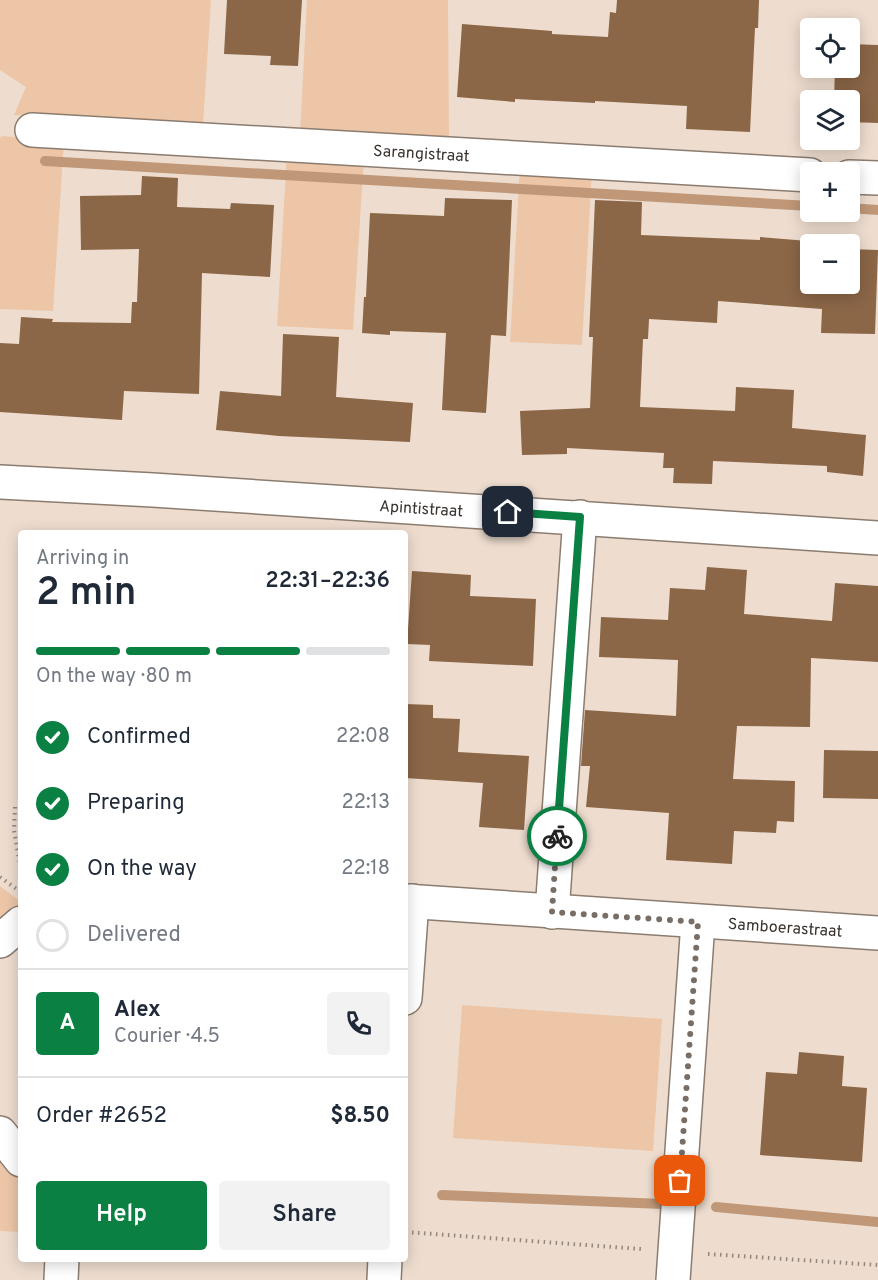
<!DOCTYPE html>
<meta charset="utf-8">
<style>
body{margin:0;font-family:Overpass,sans-serif;background:#f2f2f3;color:#1f2937;height:100vh;display:flex;flex-direction:column;font-size:22px;white-space:nowrap}
*{box-sizing:border-box;margin:0}
p{font-size:20px;color:#747a83}
.icon{flex:none;width:33px;height:33px;fill:none;stroke:currentColor;stroke-width:2;stroke-linecap:round;stroke-linejoin:round}
.map{position:relative;flex:1;overflow:hidden}
.details{position:absolute;left:18px;top:530px;width:390px;height:732px;display:flex;flex-direction:column;background:#fff;border-radius:6px;box-shadow:0 3px 15px #0003}
.details>*{flex:none}
.tools{position:absolute;left:800px;top:18px;display:grid;gap:12px}
.tools a{display:grid;place-items:center;width:60px;height:60px;border-radius:6px;background:#fff;box-shadow:0 3px 15px #0003;font-size:30px}
.pin{position:absolute;display:grid;place-items:center;width:51px;height:51px;color:#fff;margin:-26px;border-radius:12px;box-shadow:0 3px 9px #0006}
.courier{position:absolute;display:grid;place-items:center;width:60px;height:60px;margin:-30px;border:4px solid #0b8043;border-radius:50%;background:#fff;color:#222;box-shadow:0 2px 8px #0007}
.head em{font-style:normal;font-weight:600}
.head div{display:flex;flex-direction:column-reverse}
.head{display:flex;align-items:center;justify-content:space-between;height:102px;padding:0 18px}
h1{font-size:39px;font-weight:600;line-height:45px}
.bar{display:grid;grid-template-columns:repeat(4,1fr);gap:9px 6px;align-content:center;height:72px;padding:0 18px}
.bar i{height:8px;border-radius:4px;background:#e0e1e3}
.bar .active{background:#0b8043}
.bar p{grid-column:span 4}
.line{display:flex;align-items:center;gap:15px;padding:0 18px;border-top:2px solid #e0e1e3}
.line div{flex:1}
.round{display:grid;place-items:center;flex:none;width:63px;height:63px;border-radius:6px;background:#f2f2f3}
ol{padding:0 18px;list-style:none}
li{display:flex;align-items:center;gap:18px;height:66px}
li p{margin-inline-start:auto}
li .icon{padding:6px;border-radius:50%;background:#0b8043;color:#fff;stroke-width:4}
li:last-child{color:#747a83}
li i{width:33px;height:33px;border:3px solid #e0e1e3;border-radius:50%}
.cta{display:flex;gap:12px;margin-top:auto;padding:12px 18px}
.cta a{flex:1;height:69px;border-radius:6px;background:#0b8043;color:#fff;font-size:24px;font-weight:600;line-height:69px;text-align:center}
.cta a+a{background:#f2f2f3;color:#1f2937}
.map>svg:first-child{display:block}
.green{fill:#ecc6a7}
.lines{fill:none;stroke-linecap:round;stroke-linejoin:round}
.stream{stroke:#c09878;stroke-width:10}
.building{fill:#8b6647}
.minor-casing{stroke:#8b7c6f;stroke-width:36}
.path{stroke:#92867d;stroke-width:4;stroke-dasharray:1.5 4.5;stroke-linecap:butt}
.minor{stroke:#fff;stroke-width:33}
.done{stroke:#786e66;stroke-width:6;stroke-dasharray:0 10.8}
.route{stroke:#0b8043;stroke-width:8}
.labels{text-anchor:middle;stroke-width:6;stroke-linejoin:round;paint-order:stroke}
.street-label{font-size:16px;fill:#39322d;stroke:#eeddcf}
</style>
<div class="map">
<svg width="878" height="1280" viewBox="0 0 878 1280">
<rect width="100%" height="100%" fill="#eeddcf"/>
<g class="green">
<polygon points="0,0 211,0 203,125 14,115 26,87 0,70"/>
<polygon points="307,0 448,0 449,141 300,134"/>
<polygon points="2,136 64,141 53,311 0,309 0,138"/>
<polygon points="287,153 364,157 353,330 277,326"/>
<polygon points="520,166 592,171 582,345 510,342"/>
<polygon points="0,886 21,902 0,923"/>
<polygon points="462,1005 662,1019 653,1151 453,1138"/>
<polygon points="0,1155 14,1170 21,1183 21,1232 0,1231"/>
</g>
<g class="lines">
<g class="stream">
<polyline points="45,161 810,206"/>
<polyline points="849,208 878,210"/>
<polyline points="442,1195 663,1204"/>
<polyline points="716,1207 878,1222"/>
</g>
</g>
<g class="building">
<polygon points="227,0 302,0 298,66 270,65 271,56 224,54"/>
<polygon points="617,0 759,0 758,28 755,28 750,132 686,129 687,106 595,101 595,103 515,99 515,102 457,97 462,24 552,31 552,34 608,37 610,12 616,13"/>
<polygon points="849,44 878,45 878,123 849,122 849,100 834,100 835,68 849,68"/>
<polygon points="142,176 178,178 177,207 230,209 231,203 274,205 270,277 202,273 199,394 124,391 122,420 0,412 0,343 19,344 21,317 53,319 52,322 131,323 132,302 137,302 139,249 81,250 80,196 141,195"/>
<polygon points="445,198 512,200 506,336 491,335 486,413 442,410 446,333 390,331 390,335 362,333 364,297 366,297 370,213 444,216"/>
<polygon points="595,200 642,202 641,235 760,240 760,237 808,241 808,247 810,247 810,284 849,284 849,249 878,250 875,334 821,333 822,309 718,301 717,323 649,319 648,339 643,339 640,407 735,411 736,387 794,390 792,428 866,435 863,476 827,472 827,466 713,461 712,484 673,483 674,468 663,468 664,453 567,448 567,454 522,455 520,411 590,408 593,337 589,337"/>
<polygon points="283,334 339,337 336,397 413,403 410,442 279,436 216,430 220,391 281,396"/>
<polygon points="707,567 747,570 744,614 832,621 835,583 878,586 878,662 811,658 810,727 737,726 733,779 795,781 794,822 777,821 776,833 734,831 732,864 666,860 669,813 586,807 590,766 581,766 585,710 676,716 678,660 599,657 601,617 668,620 670,588 705,590"/>
<polygon points="412,571 471,575 470,596 536,599 533,666 429,661 430,645 407,644"/>
<polygon points="405,704 433,705 433,718 460,719 458,752 529,756 524,830 479,827 483,783 405,778"/>
<polygon points="824,750 878,751 878,799 823,798"/>
<polygon points="799,1052 844,1056 842,1086 867,1088 862,1162 760,1155 766,1072 797,1074"/>
</g>
<g class="lines">
<g class="minor-casing">
<g id="minor">
<path id="s1" d="M32 130 810 175"/>
<polyline points="849,177 878,178"/>
<path id="s2" d="M0 482 153 490 878 538"/>
<path id="s3" d="M405 901 878 933"/>
<polyline points="552,912 580,517"/>
<polyline points="0,941 21,923"/>
<polyline points="405,998 412,901"/>
<polyline points="0,1133 21,1160"/>
<polyline points="61,1280 62,1258"/>
<polyline points="384,1280 385,1258"/>
<polyline points="673,1280 698,922"/>
</g>
</g>
<g class="path">
<polyline points="15,807 14,830 21,871"/>
<polyline points="0,877 18,890"/>
<polyline points="406,1232 641,1249"/>
<polyline points="708,1254 878,1265"/>
</g>
<use href="#minor" class="minor"/>
</g>
<g class="lines">
<polyline class="done" points="557,836 552,912 698,922 680,1181"/>
<polyline class="route" points="508,512 580,517 557,836"/>
</g>
<g class="labels">
<g class="street-label">
<text dy="6" stroke="none"><textPath href="#s1" startOffset="390">Sarangistraat</textPath></text>
<text dy="6" stroke="none"><textPath href="#s2" startOffset="422">Apintistraat</textPath></text>
<text dy="6" stroke="none"><textPath href="#s3" startOffset="381">Samboerastraat</textPath></text>
</g>
</g>
</svg>
<div class="tools">
<a><svg class="icon" aria-label="locate" viewBox="0 0 24 24"><circle cx="12" cy="12" r="6"/><path d="M12 2v4M12 18v4M2 12h4M18 12h4"/></svg></a>
<a><svg class="icon" aria-label="layers" viewBox="0 0 24 24"><path d="M12 4l9 5-9 5-9-5zM3 14l9 5 9-5"/></svg></a>
<a>+</a>
<a>−</a>
</div>
<div class="pin" style="left:680px;top:1181px;background:#ea580c"><svg class="icon" aria-label="bag" viewBox="0 0 24 24"><path d="M5 8h14l-1 12H6zM9 8a3 3 0 0 1 6 0"/></svg></div>
<div class="pin" style="left:508px;top:512px;background:#1f2937"><svg class="icon" aria-label="home" viewBox="0 0 24 24"><path d="M3 11l9-7 9 7M6 9v11h12V9"/></svg></div>
<div class="courier" style="left:557px;top:836px"><svg class="icon" aria-label="bike" viewBox="0 0 24 24"><circle cx="6" cy="16" r="4"/><circle cx="18" cy="16" r="4"/><path d="M6 16l4-8h5l3 8M10 8l3 8H6M13 5h3"/></svg></div>
<section class="details">
<div class="head"><div><h1>2 min</h1><p>Arriving in</p></div><em>22:31–22:36</em></div>
<div class="bar"><i class="active"></i><i class="active"></i><i class="active"></i><i></i><p>On the way · 80 m</p></div>
<ol>
<li><svg class="icon" aria-label="check" viewBox="0 0 24 24"><path d="M5 12l5 5 9-10"/></svg>Confirmed<p>22:08</p></li>
<li><svg class="icon" aria-label="check" viewBox="0 0 24 24"><path d="M5 12l5 5 9-10"/></svg>Preparing<p>22:13</p></li>
<li><svg class="icon" aria-label="check" viewBox="0 0 24 24"><path d="M5 12l5 5 9-10"/></svg>On the way<p>22:18</p></li>
<li><i></i>Delivered</li>
</ol>
<div class="line" style="height:108px"><b class="round" style="background:#0b8043;color:#fff">A</b><div><b>Alex</b><p>Courier · 4.5</p></div><a class="round"><svg class="icon" aria-label="phone" viewBox="0 0 24 24"><path d="M5 4h4l2 5-3 2q2 4 5 5l2-3 5 2v4C11 20 4 13 5 4z"/></svg></a></div>
<div class="line" style="height:78px"><div>Order #2652</div><b>$8.50</b></div>
<div class="cta"><a>Help</a><a>Share</a></div>
</section>
</div>
